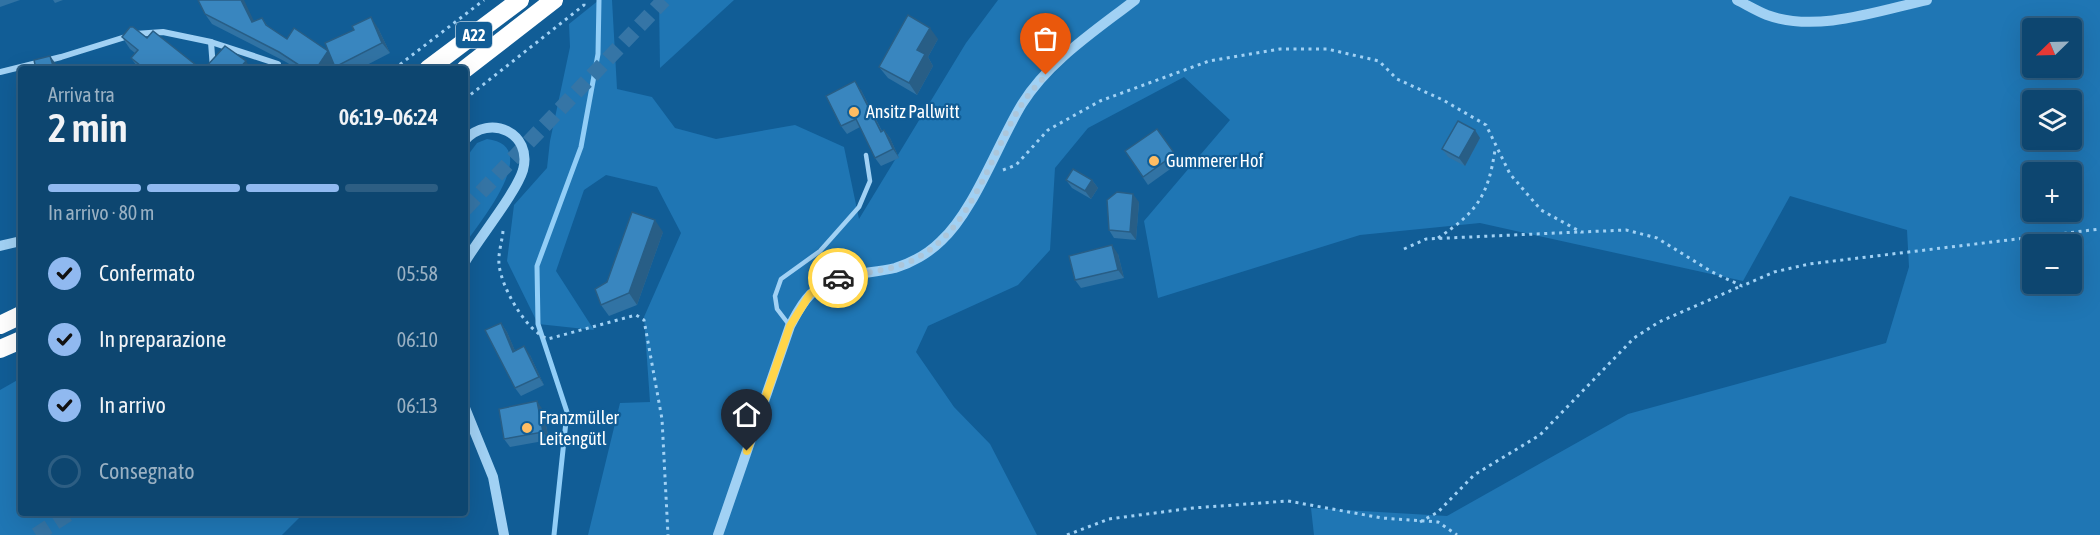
<!DOCTYPE html>
<html lang="it">
<meta charset="utf-8">
<style>
body{margin:0;font-family:"Asap Condensed",sans-serif;background:#1b5078;color:#f1f3f6;height:100vh;display:flex;flex-direction:column;font-size:22px;white-space:nowrap}
*{box-sizing:border-box;margin:0}
p{font-size:20px;color:#9ab1c3}
.icon{flex:none;width:33px;height:33px;fill:none;stroke:currentColor;stroke-width:2;stroke-linecap:round;stroke-linejoin:round}
.map{position:relative;flex:1;overflow:hidden}
.drawer{position:absolute;left:18px;top:66px;width:450px;height:450px;display:flex;flex-direction:column;background:#0d4670;border-radius:6px;box-shadow:0 6px 24px #0002,0 0 0 2px #2d5e83}
.drawer>*{flex:none}
.needle{width:39px;rotate:247deg}
.controls{position:absolute;left:2022px;top:18px;display:grid;gap:12px}
.controls a{display:grid;place-items:center;width:60px;height:60px;border-radius:6px;background:#0d4670;box-shadow:0 6px 24px #0002,0 0 0 2px #2d5e83;font-size:30px}
.pin{position:absolute;display:grid;place-items:center;width:51px;height:51px;color:#fff;margin:-62px -26px;border-radius:50% 50% 50% 0;rotate:-45deg;box-shadow:0 0 6px #0007}
.pin .icon{rotate:45deg}
.courier{position:absolute;display:grid;place-items:center;width:60px;height:60px;margin:-30px;border:4px solid #ffd54a;border-radius:50%;background:#fff;color:#222;box-shadow:0 2px 8px #0007}
.headline em{font-style:normal;font-weight:600}
.headline div{display:flex;flex-direction:column-reverse}
.headline{display:flex;align-items:center;justify-content:space-between;height:102px;padding:0 30px}
h1{font-size:39px;font-weight:600;line-height:45px}
.bar{display:grid;grid-template-columns:repeat(4,1fr);gap:9px 6px;align-content:center;height:72px;padding:0 30px}
.bar i{height:8px;border-radius:4px;background:#2d5e83}
.bar .current{background:#90b9f0}
.bar p{grid-column:span 4}
ol{padding:0 30px;list-style:none}
li{display:flex;align-items:center;gap:18px;height:66px}
li p{margin-inline-start:auto}
li .icon{padding:6px;border-radius:50%;background:#90b9f0;color:#111;stroke-width:4}
li:last-child{color:#9ab1c3}
li i{width:33px;height:33px;border:3px solid #2d5e83;border-radius:50%}
.map>svg:first-child{display:block}
.green{fill:#1f76b4;fill-rule:evenodd}
.lines{fill:none;stroke-linecap:round;stroke-linejoin:round}
.stream{stroke:#92cef7;stroke-width:5}
.primary-tunnel{stroke:#3575a6;stroke-width:15;stroke-dasharray:15 8;stroke-linecap:butt}
.path{stroke:#a1d1f4;stroke-width:3;stroke-dasharray:3 4.5;stroke-linecap:butt}
.service{stroke:#a1d1f4;stroke-width:4.5}
.minor{stroke:#a1d1f4;stroke-width:6}
.tertiary{stroke:#a1d1f4;stroke-width:10}
.motorway{stroke:#fff;stroke-width:18}
.wall{fill:#3173a4}
.shaded-wall{fill:#285e86}
.building{fill:#3986bf;stroke:#285e86;stroke-width:1.5}
.done{stroke:#acc6da;stroke-width:6;stroke-dasharray:0 10.8}
.route{stroke:#ffd54a;stroke-width:8}
.poi-dot{fill:#ffbd63;stroke:#115d96;stroke-width:2}
.labels{text-anchor:middle;stroke-width:4.5;stroke-linejoin:round;paint-order:stroke}
.shield{fill:#115d96;stroke:#b8cee0;stroke-width:1.5}
.shield-label{font-size:16px;font-weight:bold;fill:#fff}
.poi-label{font-size:18px;fill:#fff;stroke:#115d96;text-anchor:start}
</style>
<div class="map">
<svg width="2100" height="535" viewBox="0 0 2100 535">
<rect width="100%" height="100%" fill="#115d96"/>
<g class="green">
<path d="M599 0H612L617 89 652 97 675 128 716 139 795 125 844 147 859 219 966 43 998 0H2100V535H1314L1311 508 1447 516 1628 414 1886 343 1909 267 1907 230 1790 196 1743 281 1480 223 1360 235 1158 298 1144 221 1230 120 1184 77 1088 128 1055 168 1050 250 1018 285 928 326 916 352 954 407 990 444 1037 535H588L620 403 650 402 644 317 681 233 657 187 606 175 584 190 556 271 594 330 538 324 507 261 514 205 547 168 550 141 570 47 569 24ZM2032 28H2072V68H2032ZM2032 100H2072V140H2032ZM2032 172H2072V212H2032ZM2032 244H2072V284H2032Z"/>
<polygon points="659,0 734,0 660,68"/>
<path d="M487 139C544 146 480 221 465 244V159L477 143Z"/>
<polygon points="21,378 21,513 304,513 282,535 0,535 0,390"/>
</g>
<g class="lines">
<polyline class="stream" points="554,535 567,412 538,324 537,266 581,147 598,54 599,0"/>
<g class="primary-tunnel">
<polyline points="465,209 664,0"/>
<polyline points="36,535 70,513"/>
</g>
<g class="path">
<polyline points="394,69 484,0"/>
<polyline points="465,99 584,5 584,0"/>
<polyline points="1003,170 1016,165 1048,130 1100,101 1209,61 1280,49 1327,49 1379,61 1397,79 1443,100 1486,125 1510,174 1541,210 1581,232 1626,230 1657,238 1712,272 1742,286 1774,272 1809,264 2100,229"/>
<path d="M503 231C502 242 498 253 499 264 501 287 526 331 548 339L636 315 644 320 662 419 668 535"/>
<path d="M1438 238C1477 212 1488 196 1495 150"/>
<polyline points="1404,249 1426,239 1579,232"/>
<polyline points="1420,522 1438,512 1474,475 1540,435 1634,338 1659,322 1741,286"/>
<polyline points="1067,535 1109,519 1193,508 1288,501 1382,518 1438,522 1457,535"/>
</g>
<polyline class="service" points="790,326 777,309 775,296 781,279 820,251 859,207 870,181 866,155"/>
<g class="minor">
<polyline points="211,42 213,69"/>
<polyline points="0,72 61,57 135,34 163,32 211,42 278,64"/>
</g>
<g class="tertiary">
<path d="M1737 0C1747 5 1757 11 1767 15 1816 33 1878 11 1927 0"/>
<path d="M465 140C490 113 533 133 523 170 516 193 479 238 465 262"/>
<polyline points="0,246 21,241"/>
<polyline points="465,408 493,477 504,535"/>
<path d="M718 535 790 326C796 315 801 304 810 295 832 272 866 275 895 268 911 263 929 253 941 241 974 211 998 143 1022 104 1049 61 1095 31 1135 0"/>
</g>
<g class="motorway">
<polyline points="428,69 520,0"/>
<polyline points="465,69 554,0"/>
<polyline points="0,325 21,315"/>
<polyline points="0,349 21,340"/>
</g>
</g>
<g class="wall">
<polygon points="0,0 20,0 0,7"/>
<polygon points="53,0 63,0 55,3"/>
<polygon points="205,14 254,21 262,18 269,28 287,39 328,50 378,28 390,53 359,69 336,69 333,63 329,69 297,69 286,62 212,24"/>
<polygon points="122,37 147,38 201,69 139,69 131,58 135,53 130,49"/>
<polygon points="938,39 928,57 933,66 917,95 888,78 879,67"/>
<polygon points="861,90 882,131 884,130 890,138 899,158 881,166 875,158 860,127 847,134 841,126"/>
<polygon points="1157,129 1180,162 1148,185 1125,151"/>
<polygon points="1480,138 1465,166 1448,157 1442,149"/>
<polygon points="1066,180 1092,180 1098,188 1091,199 1072,188"/>
<polygon points="1139,202 1136,240 1114,238 1109,230"/>
<polygon points="663,232 637,305 609,316 601,305 607,282"/>
<polygon points="1118,254 1124,278 1081,288 1075,280"/>
<polygon points="501,323 507,332 515,351 530,355 544,385 521,396 515,388"/>
<polygon points="543,410 549,440 510,447 504,439"/>
</g>
<g class="shaded-wall">
<polygon points="241,0 244,0 259,32 252,22"/>
<polygon points="371,17 378,28 390,53 382,43"/>
<polygon points="930,28 938,39 928,57 933,66 917,95 909,83 917,50"/>
<polygon points="328,51 335,61 329,69 316,69"/>
<polygon points="50,56 56,64 57,69 54,69"/>
<polygon points="246,61 251,69 239,69"/>
<polygon points="855,81 861,90 886,140 881,132"/>
<polygon points="884,130 890,138 899,158 893,149"/>
<polygon points="1475,130 1480,138 1465,166 1459,158"/>
<polygon points="1092,180 1098,188 1091,199 1085,191"/>
<polygon points="1133,194 1139,202 1136,240 1130,232"/>
<polygon points="655,220 663,232 637,305 629,293"/>
<polygon points="1112,245 1118,254 1124,278 1118,270"/>
<polygon points="501,323 507,332 519,360 513,352"/>
<polygon points="524,346 530,355 544,385 539,377"/>
<polygon points="537,401 543,410 549,440 543,432"/>
</g>
<g class="building">
<polygon points="198,0 241,0 252,22 262,18 266,25 287,39 294,28 328,51 316,69 305,69 279,52 205,14"/>
<polygon points="908,15 930,28 917,50 925,54 909,83 879,67"/>
<polygon points="371,17 382,43 335,67 325,43 354,30 352,26"/>
<polygon points="130,27 133,27 147,38 153,31 201,69 145,69 131,58 138,50 122,37"/>
<polygon points="225,46 246,61 239,69 204,69"/>
<polygon points="50,56 54,69 36,69 34,60"/>
<polygon points="855,81 881,132 884,130 893,149 875,158 856,119 841,126 826,96"/>
<polygon points="1458,121 1475,130 1459,158 1442,149"/>
<polygon points="1157,129 1175,154 1143,177 1125,151"/>
<polygon points="1073,169 1092,180 1085,191 1066,180"/>
<polygon points="1117,192 1133,194 1130,232 1109,230 1107,200"/>
<polygon points="632,212 655,220 629,293 601,305 595,289 607,282"/>
<polygon points="1112,245 1118,270 1075,280 1069,256"/>
<polygon points="501,323 513,352 524,346 539,377 515,388 485,330"/>
<polygon points="537,401 543,432 504,439 499,409"/>
</g>
<g class="lines">
<path class="done" d="M838 278C861 272 887 272 909 262 971 235 989 156 1022 104 1029 93 1038 84 1046 75"/>
<polyline class="route" points="747,451 790,326 810,294 838,278"/>
</g>
<g class="poi-dot">
<circle cx="854" cy="112" r="6"/>
<circle cx="1154" cy="161" r="6"/>
<circle cx="527" cy="428" r="6"/>
</g>
<g class="labels">
<rect class="shield" x="456" y="22" width="36" height="26" rx="4.5"/>
<g class="shield-label">
<text x="474" y="41">A22</text>
</g>
<g class="poi-label">
<text x="866" y="118">Ansitz Pallwitt</text>
<text x="1166" y="167">Gummerer Hof</text>
<text x="539" y="424">Franzmüller<tspan x="539" dy="21">Leitengütl</tspan></text>
</g>
</g>
</svg>
<div class="controls">
<a><svg class="needle" viewBox="-14 -14 28 28"><path d="M0-13l5 13h-10z" fill="#e53935"/><path d="M0 13l5-13h-10z" fill="#9ab1c3"/></svg></a>
<a><svg class="icon" aria-label="layers" viewBox="0 0 24 24"><path d="M12 4l9 5-9 5-9-5zM3 14l9 5 9-5"/></svg></a>
<a>+</a>
<a>−</a>
</div>
<div class="pin" style="left:1046px;top:75px;background:#ea580c"><svg class="icon" aria-label="bag" viewBox="0 0 24 24"><path d="M5 8h14l-1 12H6zM9 8a3 3 0 0 1 6 0"/></svg></div>
<div class="pin" style="left:747px;top:451px;background:#1f2937"><svg class="icon" aria-label="home" viewBox="0 0 24 24"><path d="M3 11l9-7 9 7M6 9v11h12V9"/></svg></div>
<div class="courier" style="left:838px;top:278px"><svg class="icon" aria-label="car" viewBox="0 0 24 24"><path d="M5 17H2v-5l4-1 3-4h7l3 4 3 1v5h-3M9 17h6M6 11h13"/><circle cx="7" cy="17" r="2"/><circle cx="17" cy="17" r="2"/></svg></div>
<section class="drawer">
<div class="headline"><div><h1>2 min</h1><p>Arriva tra</p></div><em>06:19–06:24</em></div>
<div class="bar"><i class="current"></i><i class="current"></i><i class="current"></i><i></i><p>In arrivo · 80 m</p></div>
<ol>
<li><svg class="icon" aria-label="check" viewBox="0 0 24 24"><path d="M5 12l5 5 9-10"/></svg>Confermato<p>05:58</p></li>
<li><svg class="icon" aria-label="check" viewBox="0 0 24 24"><path d="M5 12l5 5 9-10"/></svg>In preparazione<p>06:10</p></li>
<li><svg class="icon" aria-label="check" viewBox="0 0 24 24"><path d="M5 12l5 5 9-10"/></svg>In arrivo<p>06:13</p></li>
<li><i></i>Consegnato</li>
</ol>
</section>
</div>
